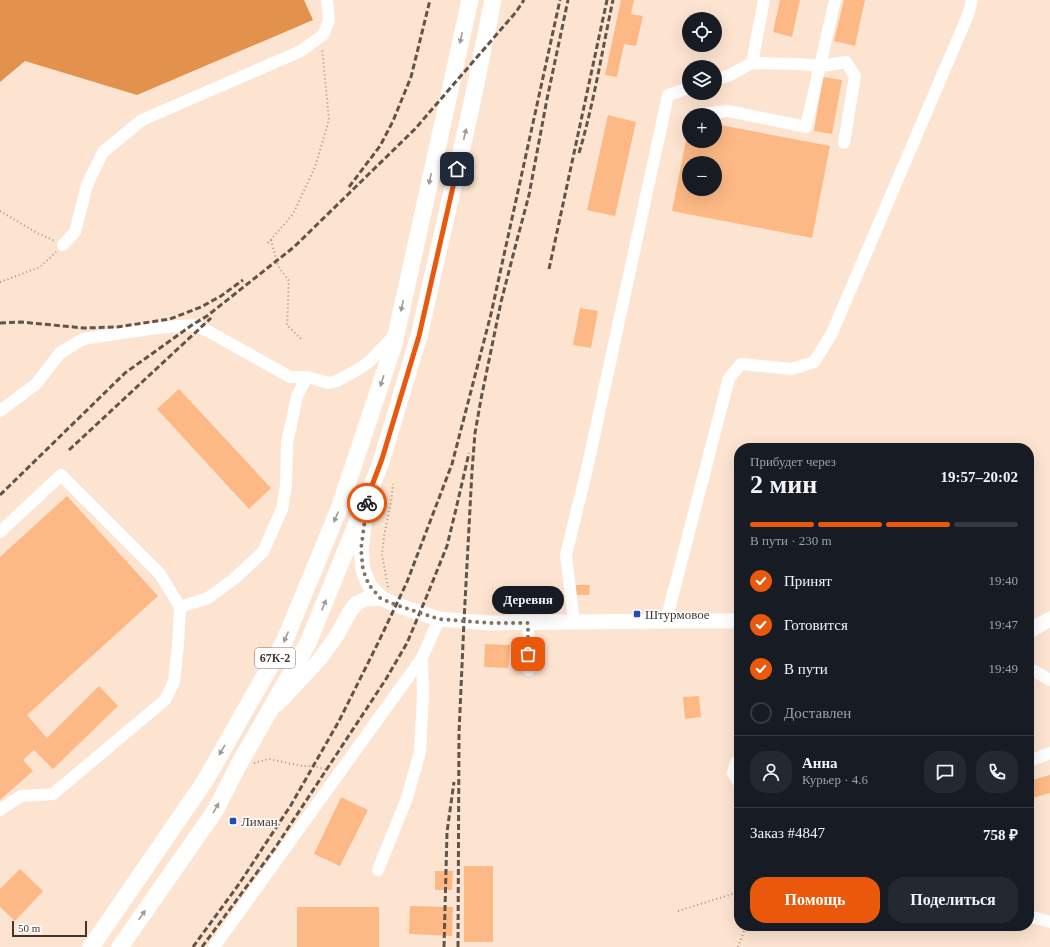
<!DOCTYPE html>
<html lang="ru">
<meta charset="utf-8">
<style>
body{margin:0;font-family:Georgia,serif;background:#242831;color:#f1f3f6;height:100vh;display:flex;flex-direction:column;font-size:15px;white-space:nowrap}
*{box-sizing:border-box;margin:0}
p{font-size:13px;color:#9ea1a6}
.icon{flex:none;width:22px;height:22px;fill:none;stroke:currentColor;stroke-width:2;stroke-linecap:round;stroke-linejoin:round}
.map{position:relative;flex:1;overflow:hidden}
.sheet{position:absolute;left:734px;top:443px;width:300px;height:488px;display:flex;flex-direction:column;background:#171b24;border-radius:16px;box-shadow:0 4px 16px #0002}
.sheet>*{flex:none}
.tools{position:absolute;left:682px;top:12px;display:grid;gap:8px}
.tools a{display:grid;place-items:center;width:40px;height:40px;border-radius:50%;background:#171b24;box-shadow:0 4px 16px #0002;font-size:20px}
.scale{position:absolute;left:12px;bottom:10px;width:75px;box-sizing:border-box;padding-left:4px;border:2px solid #42362d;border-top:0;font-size:11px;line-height:14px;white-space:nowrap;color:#42362d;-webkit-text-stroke:3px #fff;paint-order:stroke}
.pin{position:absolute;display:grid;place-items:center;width:34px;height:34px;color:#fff;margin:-17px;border-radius:8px;box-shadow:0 2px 6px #0006}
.courier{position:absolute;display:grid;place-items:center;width:40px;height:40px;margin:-20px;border:3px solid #ea580c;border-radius:50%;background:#fff;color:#222;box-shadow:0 1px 5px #0007}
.bubble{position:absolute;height:28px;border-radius:14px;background:#171b24;box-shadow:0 4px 16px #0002;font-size:13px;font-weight:700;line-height:28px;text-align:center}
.head em{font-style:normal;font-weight:700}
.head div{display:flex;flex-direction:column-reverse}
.head{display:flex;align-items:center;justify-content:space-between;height:68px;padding:0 16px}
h1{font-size:26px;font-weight:700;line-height:30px}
.bar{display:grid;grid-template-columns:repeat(4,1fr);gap:6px 4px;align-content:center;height:48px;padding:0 16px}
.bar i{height:5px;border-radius:3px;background:#363941}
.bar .active{background:#ea580c}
.bar p{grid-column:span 4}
.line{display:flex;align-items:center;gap:10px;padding:0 16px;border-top:1px solid #363941}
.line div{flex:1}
.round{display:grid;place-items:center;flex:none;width:42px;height:42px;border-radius:16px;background:#242831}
ol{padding:0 16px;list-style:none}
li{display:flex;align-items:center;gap:12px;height:44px}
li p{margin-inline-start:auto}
li .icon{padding:4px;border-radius:50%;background:#ea580c;color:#fff;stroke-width:4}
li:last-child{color:#9ea1a6}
li i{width:22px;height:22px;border:2px solid #363941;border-radius:50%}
.primary-button{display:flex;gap:8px;margin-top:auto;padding:8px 16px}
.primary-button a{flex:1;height:46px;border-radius:16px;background:#ea580c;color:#fff;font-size:16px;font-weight:700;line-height:46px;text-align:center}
.primary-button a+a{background:#242831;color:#f1f3f6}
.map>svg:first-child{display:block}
.forest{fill:#e3924e}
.building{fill:#fcb985;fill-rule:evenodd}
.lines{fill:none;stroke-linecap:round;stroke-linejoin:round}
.path{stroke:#a79485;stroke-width:2;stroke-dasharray:1 3;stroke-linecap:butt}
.minor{stroke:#fff;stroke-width:12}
.major{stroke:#fff;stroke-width:15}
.highway{stroke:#fff;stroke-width:17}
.rail{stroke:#625449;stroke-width:3;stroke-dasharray:6 3;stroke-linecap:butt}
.oneway{fill:#a09a96}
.done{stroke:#837366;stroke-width:4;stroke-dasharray:0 7.2}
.route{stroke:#ea580c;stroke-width:5}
.poi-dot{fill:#244ab8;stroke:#fff;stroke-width:1.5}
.labels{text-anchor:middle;stroke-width:3;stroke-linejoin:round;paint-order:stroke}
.shield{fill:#fff;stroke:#7b726c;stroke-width:1}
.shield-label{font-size:12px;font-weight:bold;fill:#42362d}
.poi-label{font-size:13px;fill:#42362d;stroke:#fff;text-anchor:start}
</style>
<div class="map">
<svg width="1050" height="947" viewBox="0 0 1050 947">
<rect width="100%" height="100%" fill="#fde4d1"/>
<polygon class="forest" points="0,0 304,0 313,20 137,95 25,61 0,82"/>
<g class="building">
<polygon points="621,0 634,0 631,14 643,16 636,46 624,44 617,77 605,75"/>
<polygon points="780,0 800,0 792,37 773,32"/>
<polygon points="844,0 865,0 855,46 834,41"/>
<polygon points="823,77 842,80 832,134 814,131"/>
<polygon points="608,115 636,122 615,216 587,210"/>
<path d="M715 124 830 146 812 238 672 211 688 130 689 141H715ZM689 163H715V189H689Z"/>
<polygon points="580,308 598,311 591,348 573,345"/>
<polygon points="179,389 271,488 249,509 157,409"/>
<polygon points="67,496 158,596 27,715 47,738 99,686 118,706 53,769 34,750 23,760 33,771 0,800 0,557"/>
<polygon points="574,585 590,585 589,595 573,595"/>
<polygon points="485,644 510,645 508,668 484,667"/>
<polygon points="699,696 701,717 685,719 683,697"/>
<polygon points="1050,775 1050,793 1029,799 1029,781"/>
<polygon points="341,797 368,810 340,866 314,854"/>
<rect x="464" y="866" width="29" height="76"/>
<polygon points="20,869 43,891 15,921 0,907 0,889"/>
<polygon points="435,871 453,871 452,890 435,890"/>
<polygon points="410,906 453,907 452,936 409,934"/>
<rect x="297" y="907" width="82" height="40"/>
</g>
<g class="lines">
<g class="path">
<polyline points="0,211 37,233 55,241"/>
<polyline points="271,240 278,266 289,281 287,325 301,339"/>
<polyline points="268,243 293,214 315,167 329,120 322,48"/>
<polyline points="0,282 40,267 56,252"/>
<polyline points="388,587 382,555 384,536 391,502 393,484"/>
<polyline points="254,763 269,759 302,766 313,766 328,770"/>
<polyline points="678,911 739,892"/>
<polyline points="738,947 746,926"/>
</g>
<g class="minor">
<polyline points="752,63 764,0"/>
<polyline points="715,80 730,75 752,63 798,64 821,66 846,62 855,76 844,143"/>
<polyline points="700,114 728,111 806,127 835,0"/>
<polyline points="63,245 75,232 87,185 103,152 142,120 301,51 323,35 329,21 327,0"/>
<polyline points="0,411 36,384 60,353 83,339 156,328 192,325 206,330 290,377 307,377 329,383 337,381 362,367 370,361 395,335"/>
<polyline points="0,532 61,475 160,574 180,607 208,598 234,579 263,552 282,509 286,485 287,443 297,396 307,377"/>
<polyline points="666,621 729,378 741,364 792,369 814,362 832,333 968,15 972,0"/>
<polyline points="574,622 566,555 587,469 668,95 689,88"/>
<polyline points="528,623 529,670"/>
<polyline points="1029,668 1050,680"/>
<polyline points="739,760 736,762 733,773 739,783"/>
<polyline points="1029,761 1050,753"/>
<polyline points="0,810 21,796 53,794 165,700 174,682 178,645 180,607"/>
<polyline points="378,870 407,798 420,752 423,696 422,658"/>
<polyline points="1029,916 1050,922"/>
<polyline points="214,947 422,658 439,619"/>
</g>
<g class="major">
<polyline points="366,510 361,549 363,570 369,585 381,598 396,605 439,619 489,623 666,621 739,621"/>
<polyline points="1029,631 1050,619"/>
<polyline points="278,704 320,659 337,635 351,610 357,603 366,599 381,598"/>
</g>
<g class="highway">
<polyline points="91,947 205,781 284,642 339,509 394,344 470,0"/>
<polyline points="120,947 215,811 238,766 308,643 368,496 382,459 419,336 471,108 493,0"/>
</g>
<g class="rail">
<path d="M579 153C594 103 602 51 613 0"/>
<polyline points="349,187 380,146 393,121 411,77 430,0"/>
<polyline points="549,269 607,0"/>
<polyline points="0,323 21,322 84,328 117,327 170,319 201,307 221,296 243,280"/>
<polyline points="69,450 211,318"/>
<polyline points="0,495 125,373 192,325 207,316 294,247 415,129 516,12 524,0"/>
<polyline points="193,947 239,884 291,805 339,721 378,643 407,582 452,464 491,314 560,0"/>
<polyline points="202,947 275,848 386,679 407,643 426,598 447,546 456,509 469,453"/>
<polyline points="444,947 447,832 454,782"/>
<polyline points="458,947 459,733 464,621 472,471 475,433 481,399 501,302 517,240 529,195 547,99 568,0"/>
</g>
</g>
<defs><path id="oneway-solid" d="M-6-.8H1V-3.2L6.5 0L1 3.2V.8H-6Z"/></defs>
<g class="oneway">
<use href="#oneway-solid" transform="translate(461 38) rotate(102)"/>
<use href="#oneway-solid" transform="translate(465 134) rotate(-77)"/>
<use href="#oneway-solid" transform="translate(430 179) rotate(102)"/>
<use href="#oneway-solid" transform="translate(402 306) rotate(102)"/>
<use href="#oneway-solid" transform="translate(382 381) rotate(108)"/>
<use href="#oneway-solid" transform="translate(336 517) rotate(113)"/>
<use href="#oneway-solid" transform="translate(324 605) rotate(-68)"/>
<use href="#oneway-solid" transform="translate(286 637) rotate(114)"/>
<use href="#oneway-solid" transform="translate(222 750) rotate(120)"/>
<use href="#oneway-solid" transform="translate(216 808) rotate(-60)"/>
<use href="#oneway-solid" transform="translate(142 915) rotate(-55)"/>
</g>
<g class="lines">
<polyline class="done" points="367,503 361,549 363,570 369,585 380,598 396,605 439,619 489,623 528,623 528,654"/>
<polyline class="route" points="367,503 368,496 382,459 419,336 457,169"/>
</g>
<g class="poi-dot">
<rect x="633" y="610" width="8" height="8" rx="2"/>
<rect x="229" y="817" width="8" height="8" rx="2"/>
</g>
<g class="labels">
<rect class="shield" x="255" y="648" width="40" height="20" rx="3"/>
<g class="shield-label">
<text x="275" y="662">67К-2</text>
</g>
<g class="poi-label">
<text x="645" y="619">Штурмовое</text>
<text x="241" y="826">Лиман</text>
</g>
</g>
</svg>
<div class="tools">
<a><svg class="icon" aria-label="locate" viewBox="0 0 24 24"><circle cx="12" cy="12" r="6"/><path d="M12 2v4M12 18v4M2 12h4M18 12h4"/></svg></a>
<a><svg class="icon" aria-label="layers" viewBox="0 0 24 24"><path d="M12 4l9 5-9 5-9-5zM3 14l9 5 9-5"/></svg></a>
<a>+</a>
<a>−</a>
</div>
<div class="scale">50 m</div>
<div class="pin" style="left:528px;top:654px;background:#ea580c"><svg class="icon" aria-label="bag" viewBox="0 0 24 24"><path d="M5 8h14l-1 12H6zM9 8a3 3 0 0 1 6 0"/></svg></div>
<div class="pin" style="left:457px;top:169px;background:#1f2937"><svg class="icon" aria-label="home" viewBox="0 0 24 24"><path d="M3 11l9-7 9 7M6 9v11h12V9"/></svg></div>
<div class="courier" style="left:367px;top:503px"><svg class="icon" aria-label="bike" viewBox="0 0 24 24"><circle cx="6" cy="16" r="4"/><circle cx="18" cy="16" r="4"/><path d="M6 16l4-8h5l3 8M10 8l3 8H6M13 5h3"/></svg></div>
<div class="bubble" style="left:492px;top:586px;width:72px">Деревня</div>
<section class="sheet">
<div class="head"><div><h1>2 мин</h1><p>Прибудет через</p></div><em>19:57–20:02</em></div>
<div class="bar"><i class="active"></i><i class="active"></i><i class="active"></i><i></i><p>В пути · 230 m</p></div>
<ol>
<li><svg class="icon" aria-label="check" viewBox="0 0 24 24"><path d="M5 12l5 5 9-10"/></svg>Принят<p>19:40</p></li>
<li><svg class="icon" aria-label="check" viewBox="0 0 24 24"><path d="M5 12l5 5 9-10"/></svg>Готовится<p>19:47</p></li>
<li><svg class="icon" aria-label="check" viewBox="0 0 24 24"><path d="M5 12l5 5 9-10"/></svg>В пути<p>19:49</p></li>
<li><i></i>Доставлен</li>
</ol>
<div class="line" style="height:72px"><a class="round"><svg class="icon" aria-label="person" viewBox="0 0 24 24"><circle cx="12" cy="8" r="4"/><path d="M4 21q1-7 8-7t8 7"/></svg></a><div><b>Анна</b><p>Курьер · 4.6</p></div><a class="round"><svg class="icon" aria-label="chat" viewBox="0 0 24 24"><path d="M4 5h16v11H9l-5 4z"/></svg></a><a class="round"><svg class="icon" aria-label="phone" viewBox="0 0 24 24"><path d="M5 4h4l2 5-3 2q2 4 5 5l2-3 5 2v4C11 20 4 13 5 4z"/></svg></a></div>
<div class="line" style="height:52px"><div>Заказ #4847</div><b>758 ₽</b></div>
<div class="primary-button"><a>Помощь</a><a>Поделиться</a></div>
</section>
</div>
